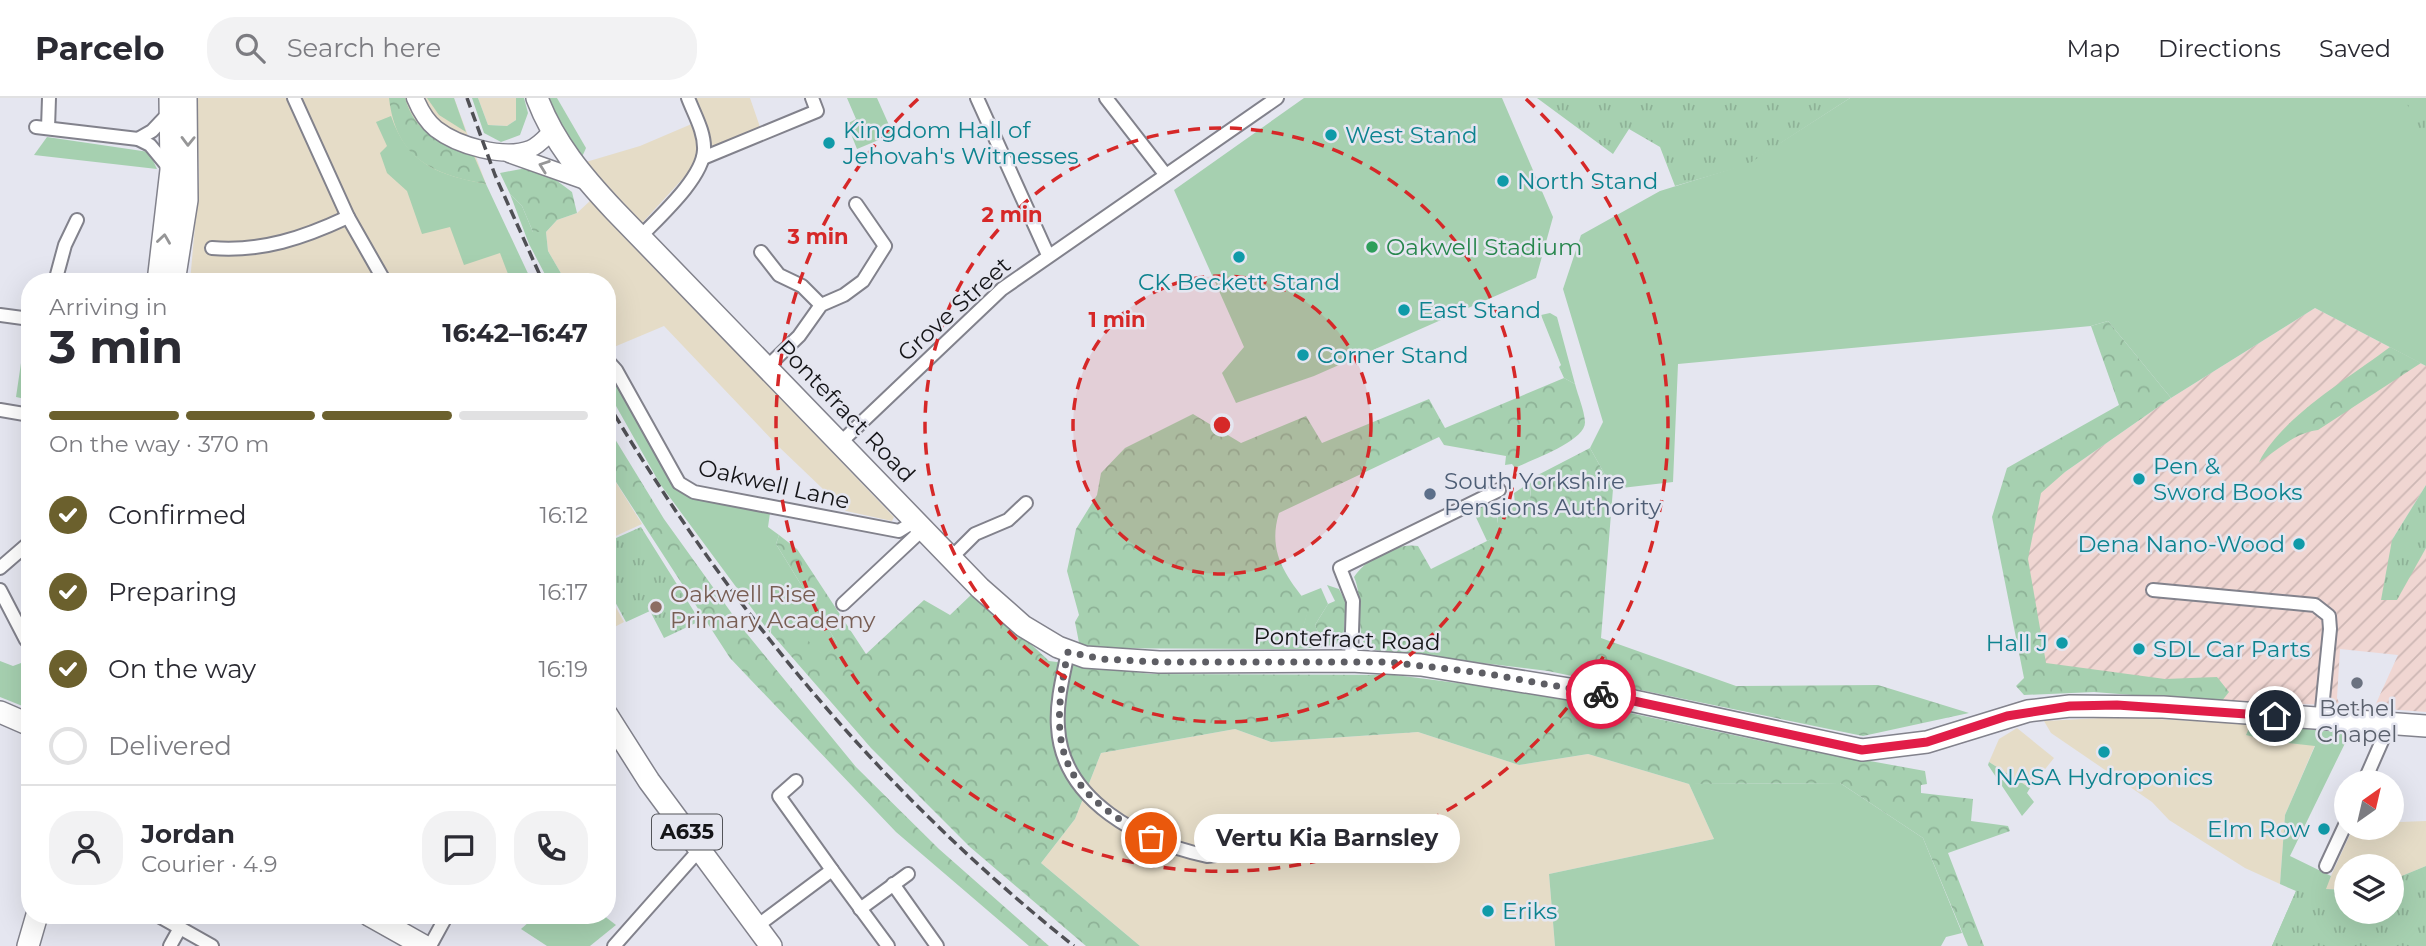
<!DOCTYPE html>
<meta charset="utf-8">
<style>
body{margin:0;font-family:Montserrat,sans-serif;background:#f2f2f3;color:#2b2b33;height:100vh;display:flex;flex-direction:column;font-size:26px;white-space:nowrap}
*{box-sizing:border-box;margin:0}
p{font-size:23px;color:#7c7c81}
.icon{flex:none;width:38px;height:38px;fill:none;stroke:currentColor;stroke-width:2;stroke-linecap:round;stroke-linejoin:round}
.map{position:relative;flex:1;overflow:hidden}
.drawer{position:absolute;left:21px;top:175px;width:595px;height:651px;display:flex;flex-direction:column;background:#fff;border-radius:28px;box-shadow:0 7px 28px #0002}
.drawer>*{flex:none}
.needle{width:46px;rotate:34deg}
.controls{position:absolute;left:2334px;top:672px;display:grid;gap:14px}
.controls a{display:grid;place-items:center;width:70px;height:70px;border-radius:50%;background:#fff;box-shadow:0 7px 28px #0002;font-size:35px}
.pin{position:absolute;display:grid;place-items:center;width:60px;height:60px;color:#fff;margin:-30px;border:4px solid #fff;border-radius:50%;box-shadow:0 2px 7px #0007}
.courier{position:absolute;display:grid;place-items:center;width:70px;height:70px;margin:-35px;border:5px solid #e11d48;border-radius:50%;background:#fff;color:#222;box-shadow:0 2px 9px #0007}
.bubble{position:absolute;height:49px;border-radius:24px;background:#fff;box-shadow:0 7px 28px #0002;font-size:23px;font-weight:700;line-height:49px;text-align:center}
.overview em{font-style:normal;font-weight:700}
.overview div{display:flex;flex-direction:column-reverse}
.overview{display:flex;align-items:center;justify-content:space-between;height:119px;padding:0 28px}
h1{font-size:46px;font-weight:700;line-height:52px}
.bar{display:grid;grid-template-columns:repeat(4,1fr);gap:10px 7px;align-content:center;height:84px;padding:0 28px}
.bar i{height:9px;border-radius:5px;background:#e1e1e2}
.bar .on{background:#6b602d}
.bar p{grid-column:span 4}
.line{display:flex;align-items:center;gap:18px;padding:0 28px;border-top:2px solid #e1e1e2}
.line div{flex:1}
.round{display:grid;place-items:center;flex:none;width:74px;height:74px;border-radius:28px;background:#f2f2f3}
ol{padding:0 28px;list-style:none}
li{display:flex;align-items:center;gap:21px;height:77px}
li p{margin-inline-start:auto}
li .icon{padding:7px;border-radius:50%;background:#6b602d;color:#fff;stroke-width:4}
li:last-child{color:#7c7c81}
li i{width:38px;height:38px;border:4px solid #e1e1e2;border-radius:50%}
header{display:flex;align-items:center;gap:42px;box-sizing:border-box;height:98px;padding:0 35px;background:#fff;border-bottom:2px solid #e1e1e2}
header strong{font-size:33px}
nav{display:flex;gap:38px;margin-inline-start:auto;font-size:24px}
.search{width:490px;height:63px;background:#f2f2f3;display:flex;align-items:center;gap:18px;box-sizing:border-box;padding:0 24px;border-radius:28px;color:#7c7c81;font-size:26px}
.map>svg:first-child{display:block}
.commercial{fill:#e5dcc7}
.industrial{fill:url(#industrial-furrows)}
.green{fill:#a6d0b0}
.forest{fill:url(#forest-crowns)}
.park{fill:url(#park-tufts)}
.lines{fill:none;stroke-linecap:round;stroke-linejoin:round}
.minor-casing{stroke:#82828c;stroke-width:16}
.tertiary-casing{stroke:#82828c;stroke-width:19}
.trunk-casing{stroke:#82828c;stroke-width:24}
.minor{stroke:#fff;stroke-width:12}
.tertiary{stroke:#fff;stroke-width:16}
.trunk{stroke:#fff;stroke-width:21}
.rail{stroke:#505055;stroke-width:3.5;stroke-dasharray:10 5;stroke-linecap:butt}
.oneway{stroke:#969697}
.done{stroke:#5e5e64;stroke-width:7;stroke-dasharray:0 12.6}
.route{stroke:#e11d48;stroke-width:9}
.ring{fill:none;stroke:#d62828;stroke-width:3.5;stroke-dasharray:12 9}
.culture-dot{fill:#0f9aa8;stroke:#e5e6f0;stroke-width:2.5}
.leisure-dot{fill:#2e9e5b;stroke:#e5e6f0;stroke-width:2.5}
.service-dot{fill:#5c6f8a;stroke:#e5e6f0;stroke-width:2.5}
.education-dot{fill:#8d6e63;stroke:#e5e6f0;stroke-width:2.5}
.worship-dot{fill:#6b7280;stroke:#e5e6f0;stroke-width:2.5}
.labels{text-anchor:middle;stroke-width:5;stroke-linejoin:round;paint-order:stroke}
.shield{fill:#e5e6f0;stroke:#535459;stroke-width:2}
.shield-label{font-size:21px;font-weight:bold;fill:#151518}
.culture-label{font-size:23px;fill:#0d838f;stroke:#e5e6f0;text-anchor:start}
.leisure-label{font-size:23px;fill:#27864d;stroke:#e5e6f0;text-anchor:start}
.street-label{font-size:23px;fill:#151518;stroke:#e5e6f0}
.service-label{font-size:23px;fill:#4e5e75;stroke:#e5e6f0;text-anchor:start}
.education-label{font-size:23px;fill:#785e54;stroke:#e5e6f0;text-anchor:start}
.worship-label{font-size:23px;fill:#5b616d;stroke:#e5e6f0}
.centre{fill:#d62828;stroke:#e5e6f0;stroke-width:3.5}
.ring-label{font-size:21px;text-anchor:middle;font-weight:bold;fill:#d62828;stroke:#e5e6f0;stroke-width:5;stroke-linejoin:round;paint-order:stroke}
</style>
<header>
<strong>Parcelo</strong>
<div class="search"><svg class="icon" aria-label="search" viewBox="0 0 24 24"><circle cx="10" cy="10" r="6"/><path d="M15 15l6 6"/></svg>Search here</div>
<nav><a>Map</a><a>Directions</a><a>Saved</a></nav>
</header>
<div class="map">
<svg width="2426" height="848" viewBox="0 0 2426 848">
<defs>
<pattern id="industrial-furrows" width="10" height="10" patternUnits="userSpaceOnUse" patternTransform="scale(1.75)"><rect width="10" height="10" fill="#f0d6d2"/><path d="M-1 1l2-2M0 10L10 0M9 11l2-2" fill="none" stroke="#cdb7b4"/></pattern>
<pattern id="forest-crowns" width="20" height="18" patternUnits="userSpaceOnUse" patternTransform="scale(1.75)"><rect width="20" height="18" fill="#a6d0b0"/><path d="M2 6a3 3 0 1 1 6 0M12 15a3 3 0 1 1 6 0" fill="none" stroke="#8eb297"/></pattern>
<pattern id="park-tufts" width="24" height="20" patternUnits="userSpaceOnUse" patternTransform="scale(1.75)"><rect width="24" height="20" fill="#a6d0b0"/><path d="M3 7l-1-3M5 7V3M7 7l1-3M15 17l-1-3M17 17v-4M19 17l1-3" fill="none" stroke="#8eb297"/></pattern>
</defs>
<rect width="100%" height="100%" fill="#e5e6f0"/>
<g class="commercial">
<polygon points="197,0 454,0 486,86 480,93 511,184 190,184 199,82"/>
<polygon points="478,0 516,0 516,22 507,28 488,27"/>
<polygon points="694,0 750,0 760,29 712,49 642,125 586,64 640,48 701,22"/>
<polygon points="591,102 894,419 892,423 846,413 778,348 664,228 614,249 607,249 607,184 566,184 548,153 546,134 557,122 577,115"/>
<polygon points="607,370 642,426 607,442"/>
<polygon points="607,493 624,524 607,533"/>
<polygon points="2120,619 2251,626 2247,636 2270,643 2315,647 2285,717 2280,786 2245,770 2169,722 2152,704 2051,635 2044,623"/>
<polygon points="2017,630 2054,660 2030,690 1989,664 1999,641"/>
<polygon points="1235,631 1271,644 1418,634 1519,667 1588,656 1689,686 1714,741 1549,776 1555,848 1140,848 1041,765 1075,721 1101,655"/>
<polygon points="2392,721 2400,724 2426,723 2426,768 2392,782 2392,768 2347,768 2347,792 2325,791 2353,730 2392,730"/>
</g>
<polygon class="industrial" points="2315,210 2426,268 2426,387 2392,442 2419,461 2426,450 2426,614 2374,610 2398,557 2340,551 2337,600 2340,607 2221,604 2045,583 2019,458 2026,388 2065,374 2171,300"/>
<g class="green">
<polygon points="427,0 454,0 466,34 439,17"/>
<polygon points="472,0 478,0 488,27 507,28 516,22 516,0 524,0 528,15 520,37 501,44 484,35"/>
<polygon points="549,0 557,0 586,50 582,59 554,17"/>
<polygon points="847,0 877,0 893,36 857,51 847,26 856,21"/>
<polygon points="1304,0 1502,0 1553,119 1536,180 1314,278 1236,305 1222,275 1244,249 1174,92"/>
<polygon points="1850,0 2414,0 2426,33 2426,268 2315,210 2171,300 2108,223 2091,228 1678,266 1673,384 1613,391 1590,350 1603,324 1563,191 1581,137 1660,93 1747,66"/>
<path d="M391 18C408 67 439 77 486 86L532 184H511L500 155 464 167 450 129 422 136 407 93 387 75 380 55 387 48 376 24Z"/>
<polygon points="47,39 149,54 157,71 34,57"/>
<polygon points="510,96 522,108 533,134 546,134 548,153 566,184 549,184 529,146"/>
<polygon points="1550,215 1557,219 1575,286 1564,280 1559,269 1561,267 1541,217"/>
<polygon points="26,231 30,232 27,295 30,302 16,299"/>
<polygon points="607,269 680,393 701,402 770,415 768,429 779,437 776,446 837,545 825,559 772,511 770,535 660,386 607,292"/>
<polygon points="1531,384 1530,401 1515,407 1514,395"/>
<polygon points="1487,406 1495,408 1500,437 1487,443 1473,413"/>
<polygon points="1321,490 1328,506 1315,527 1324,549 1296,551 1309,509 1301,498"/>
<polygon points="0,563 13,568 21,565 24,571 30,568 30,611 0,599"/>
<polygon points="2251,626 2350,635 2290,758 2331,778 2326,791 2347,792 2347,814 2272,848 2296,793 2280,786 2285,717 2315,648 2270,643 2246,637"/>
<polygon points="1989,664 2030,690 2027,695 2034,704 2022,718 1988,667"/>
<polygon points="1840,685 1923,740 1962,835 1946,839 1941,848 1555,848 1549,776 1714,741 1689,686"/>
<polygon points="537,817 603,817 616,827 590,848 547,848 521,831"/>
</g>
<g class="forest">
<path d="M389 0H405C415 35 442 47 474 58L486 86C431 76 396 60 389 0Z"/>
<polygon points="537,68 572,94 577,115 557,122 546,134 533,134 522,108 510,96 500,75"/>
<polygon points="2108,223 2171,300 2065,374 2041,395 2028,461 2046,565 2165,581 2217,579 2229,594 2221,604 2094,594 2024,597 2016,588 2024,580 1992,419 2007,370 2119,307 2091,228"/>
<path d="M2390 249 2421 265 2318 332C2294 335 2280 351 2259 364 2283 318 2349 280 2390 249Z"/>
<path d="M1564 280 1575 286C1578 298 1584 311 1585 324 1586 343 1531 362 1515 370L1512 366 1505 367 1506 358 1444 347 1439 339 1279 415C1267 454 1286 479 1310 508L1296 551 1080 550 1075 524 1079 517 1067 473 1076 431 1097 397 1101 375 1125 350 1193 316 1241 345 1306 318 1322 345 1429 301 1445 330Z"/>
<polygon points="607,328 664,421 743,531 856,669 939,751 1049,848 1029,848 896,734 730,560 607,370"/>
<path d="M1590 350 1613 391 1601 540 1736 588 1878 587 1969 615 1863 638 1548 573 1366 551C1355 528 1364 502 1354 479 1366 460 1397 444 1418 448L1431 471 1499 437 1497 415 1530 401 1532 380Z"/>
<polygon points="779,437 797,451 866,556 924,502 950,517 971,497 987,505 1049,563 1151,576 1395,577 1536,595 1771,645 1925,673 1927,686 1921,687 1921,695 1973,701 1971,723 2008,728 2010,733 1948,755 1984,848 1968,848 1923,740 1840,685 1689,686 1588,656 1519,667 1418,634 1271,644 1235,631 1101,655 1075,721 1041,765 1140,848 1086,848 970,749 871,650 771,535 772,510 825,558 837,545 776,446"/>
<polygon points="1327,487 1339,491 1346,505 1343,544 1324,549 1315,527 1328,506 1335,503"/>
</g>
<g class="park">
<polygon points="1537,0 1850,0 1747,67 1675,88 1660,49 1629,31 1613,56"/>
<polygon points="2405,0 2426,0 2426,58"/>
<polygon points="2426,387 2426,450 2397,502 2381,502 2392,442"/>
<polygon points="641,429 700,523 664,540 650,513 626,524 607,489 607,444"/>
<polygon points="2426,768 2426,848 2272,848 2296,793 2347,792 2347,814 2392,814 2392,782"/>
</g>
<g class="lines">
<g class="minor-casing">
<g id="minor">
<polyline points="294,0 348,119 385,184"/>
<polyline points="977,0 1048,157"/>
<polyline points="1106,0 1165,76"/>
<polyline points="36,29 138,41 150,47 169,70"/>
<polyline points="48,30 49,0"/>
<polyline points="138,41 152,33 170,14"/>
<polyline points="703,60 817,13 812,0"/>
<path d="M640 139C659 119 703 80 704 52 705 34 694 16 688 0"/>
<path d="M212 150C262 154 303 140 348 119"/>
<polyline points="761,154 779,177 802,188 821,207"/>
<polyline points="55,184 65,147 77,122"/>
<polyline points="0,217 30,221"/>
<polyline points="607,262 616,272 679,385 694,394 899,433 915,423"/>
<polyline points="767,269 799,238 821,207 844,197 863,183 885,148 856,106"/>
<polyline points="0,312 30,317"/>
<polyline points="840,345 1002,191 1277,0"/>
<polyline points="951,460 975,436 1008,422 1026,405"/>
<polyline points="0,470 30,444"/>
<polyline points="0,492 26,542"/>
<polyline points="2153,492 2315,507 2329,518 2330,531 2321,621"/>
<polyline points="843,506 923,431"/>
<path d="M1068 554C1063 578 1056 605 1058 629 1062 704 1143 744 1207 758L1433 732"/>
<polyline points="1351,563 1353,503 1340,470 1499,392"/>
<polyline points="796,683 779,698 832,772"/>
<polyline points="2364,684 2389,627"/>
<polyline points="2326,768 2347,723"/>
<polyline points="893,786 937,848"/>
<polyline points="860,811 908,776"/>
<polyline points="157,817 212,848"/>
<polyline points="757,828 832,772 888,848"/>
<polyline points="170,848 180,830"/>
<polyline points="430,848 447,817"/>
<polyline points="614,848 700,751"/>
</g>
</g>
<g class="tertiary-casing">
<g id="tertiary">
<path d="M415 0C420 12 426 23 436 31 458 48 504 61 530 51 538 48 545 40 551 34"/>
<polyline points="509,56 588,84"/>
</g>
</g>
<g class="trunk-casing">
<g id="trunk">
<path d="M537 0C554 45 583 79 615 113L980 490 1023 528 1058 549 1085 559 1159 564 1351 563 1421 567 1606 597 1862 652 1927 644 2028 613 2070 608 2163 609 2426 628"/>
<polyline points="158,184 171,72 170,0"/>
<polyline points="174,184 187,102 186,0"/>
<polyline points="0,614 30,627"/>
<polyline points="607,617 649,683 771,848"/>
<polyline points="369,817 424,848"/>
<polyline points="28,848 37,817"/>
</g>
</g>
<use href="#minor" class="minor"/>
<use href="#tertiary" class="tertiary"/>
<use href="#trunk" class="trunk"/>
<g class="rail">
<polyline points="467,0 495,77 543,184"/>
<path d="M607 304C730 512 885 698 1074 848"/>
</g>
</g>
<defs><path id="oneway-chevron" d="M-2-3.5L2.5 0L-2 3.5" fill="none" stroke-width="1.6" stroke-linecap="round" stroke-linejoin="round" transform="scale(1.75)"/></defs>
<g class="oneway">
<use href="#oneway-chevron" transform="translate(188 43) rotate(91)"/>
<use href="#oneway-chevron" transform="translate(544 68) rotate(-160)"/>
<use href="#oneway-chevron" transform="translate(164 141) rotate(-82)"/>
</g>
<g class="lines">
<path class="done" d="M1151 740C1061 691 1047 653 1068 554L1102 561 1159 564H1388L1483 575 1601 596"/>
<polyline class="route" points="1601,596 1862,652 1927,644 2007,618 2070,608 2117,607 2275,618"/>
</g>
<circle cx="1222" cy="327" r="149" fill="#d62828" fill-opacity=".12"/>
<g class="ring">
<circle cx="1222" cy="327" r="149"/>
<circle cx="1222" cy="327" r="297"/>
<path d="M1526 1A446 446 0 1 1 918 1"/>
</g>
<g class="culture-dot">
<circle cx="1331" cy="37" r="7"/>
<circle cx="829" cy="45" r="7"/>
<circle cx="1503" cy="83" r="7"/>
<circle cx="1239" cy="159" r="7"/>
<circle cx="1404" cy="212" r="7"/>
<circle cx="1303" cy="257" r="7"/>
<circle cx="2139" cy="381" r="7"/>
<circle cx="2299" cy="446" r="7"/>
<circle cx="2062" cy="545" r="7"/>
<circle cx="2139" cy="551" r="7"/>
<circle cx="2104" cy="654" r="7"/>
<circle cx="2324" cy="731" r="7"/>
<circle cx="1488" cy="813" r="7"/>
</g>
<circle class="leisure-dot" cx="1372" cy="149" r="7"/>
<circle class="service-dot" cx="1430" cy="396" r="7"/>
<circle class="education-dot" cx="656" cy="509" r="7"/>
<circle class="worship-dot" cx="2357" cy="585" r="7"/>
<g class="labels">
<rect class="shield" x="652" y="716.5" width="70" height="35" rx="5"/>
<g class="shield-label">
<text x="687" y="741">A635</text>
</g>
<g class="culture-label">
<text x="843" y="40">Kingdom Hall of<tspan x="843" dy="26">Jehovah's Witnesses</tspan></text>
<text x="1345" y="45">West Stand</text>
<text x="1517" y="91">North Stand</text>
<text x="1239" y="192" text-anchor="middle">CK Beckett Stand</text>
<text x="1418" y="220">East Stand</text>
<text x="1317" y="265">Corner Stand</text>
<text x="2153" y="376">Pen &amp;<tspan x="2153" dy="26">Sword Books</tspan></text>
<text x="2285" y="454" text-anchor="end">Dena Nano-Wood</text>
<text x="2048" y="553" text-anchor="end">Hall J</text>
<text x="2153" y="559">SDL Car Parts</text>
<text x="2104" y="687" text-anchor="middle">NASA Hydroponics</text>
<text x="2310" y="739" text-anchor="end">Elm Row</text>
<text x="1502" y="821">Eriks</text>
</g>
<g class="leisure-label">
<text x="1386" y="157">Oakwell Stadium</text>
</g>
<g class="street-label">
<text transform="translate(954 211) rotate(-42)" y="8">Grove Street</text>
<text transform="translate(846 313) rotate(46)" y="8">Pontefract Road</text>
<text transform="translate(774 386) rotate(13)" y="8">Oakwell Lane</text>
<text transform="translate(1347 541) rotate(2)" y="8">Pontefract Road</text>
</g>
<g class="service-label">
<text x="1444" y="391">South Yorkshire<tspan x="1444" dy="26">Pensions Authority</tspan></text>
</g>
<g class="education-label">
<text x="670" y="504">Oakwell Rise<tspan x="670" dy="26">Primary Academy</tspan></text>
</g>
<g class="worship-label">
<text x="2357" y="618">Bethel<tspan x="2357" dy="26">Chapel</tspan></text>
</g>
</g>
<circle cx="1222" cy="327" r="10" class="centre"/>
<g class="ring-label">
<text x="1012" y="124">2 min</text>
<text x="818" y="146">3 min</text>
<text x="1117" y="229">1 min</text>
</g>
</svg>
<div class="controls">
<a><svg class="needle" viewBox="-14 -14 28 28"><path d="M0-13l5 13h-10z" fill="#e53935"/><path d="M0 13l5-13h-10z" fill="#7c7c81"/></svg></a>
<a><svg class="icon" aria-label="layers" viewBox="0 0 24 24"><path d="M12 4l9 5-9 5-9-5zM3 14l9 5 9-5"/></svg></a>
</div>
<div class="pin" style="left:1151px;top:740px;background:#ea580c"><svg class="icon" aria-label="bag" viewBox="0 0 24 24"><path d="M5 8h14l-1 12H6zM9 8a3 3 0 0 1 6 0"/></svg></div>
<div class="pin" style="left:2275px;top:618px;background:#1f2937"><svg class="icon" aria-label="home" viewBox="0 0 24 24"><path d="M3 11l9-7 9 7M6 9v11h12V9"/></svg></div>
<div class="courier" style="left:1601px;top:596px"><svg class="icon" aria-label="bike" viewBox="0 0 24 24"><circle cx="6" cy="16" r="4"/><circle cx="18" cy="16" r="4"/><path d="M6 16l4-8h5l3 8M10 8l3 8H6M13 5h3"/></svg></div>
<div class="bubble" style="left:1194px;top:716px;width:266px">Vertu Kia Barnsley</div>
<section class="drawer">
<div class="overview"><div><h1>3 min</h1><p>Arriving in</p></div><em>16:42–16:47</em></div>
<div class="bar"><i class="on"></i><i class="on"></i><i class="on"></i><i></i><p>On the way · 370 m</p></div>
<ol>
<li><svg class="icon" aria-label="check" viewBox="0 0 24 24"><path d="M5 12l5 5 9-10"/></svg>Confirmed<p>16:12</p></li>
<li><svg class="icon" aria-label="check" viewBox="0 0 24 24"><path d="M5 12l5 5 9-10"/></svg>Preparing<p>16:17</p></li>
<li><svg class="icon" aria-label="check" viewBox="0 0 24 24"><path d="M5 12l5 5 9-10"/></svg>On the way<p>16:19</p></li>
<li><i></i>Delivered</li>
</ol>
<div class="line" style="height:126px"><a class="round"><svg class="icon" aria-label="person" viewBox="0 0 24 24"><circle cx="12" cy="8" r="4"/><path d="M4 21q1-7 8-7t8 7"/></svg></a><div><b>Jordan</b><p>Courier · 4.9</p></div><a class="round"><svg class="icon" aria-label="chat" viewBox="0 0 24 24"><path d="M4 5h16v11H9l-5 4z"/></svg></a><a class="round"><svg class="icon" aria-label="phone" viewBox="0 0 24 24"><path d="M5 4h4l2 5-3 2q2 4 5 5l2-3 5 2v4C11 20 4 13 5 4z"/></svg></a></div>
</section>
</div>
